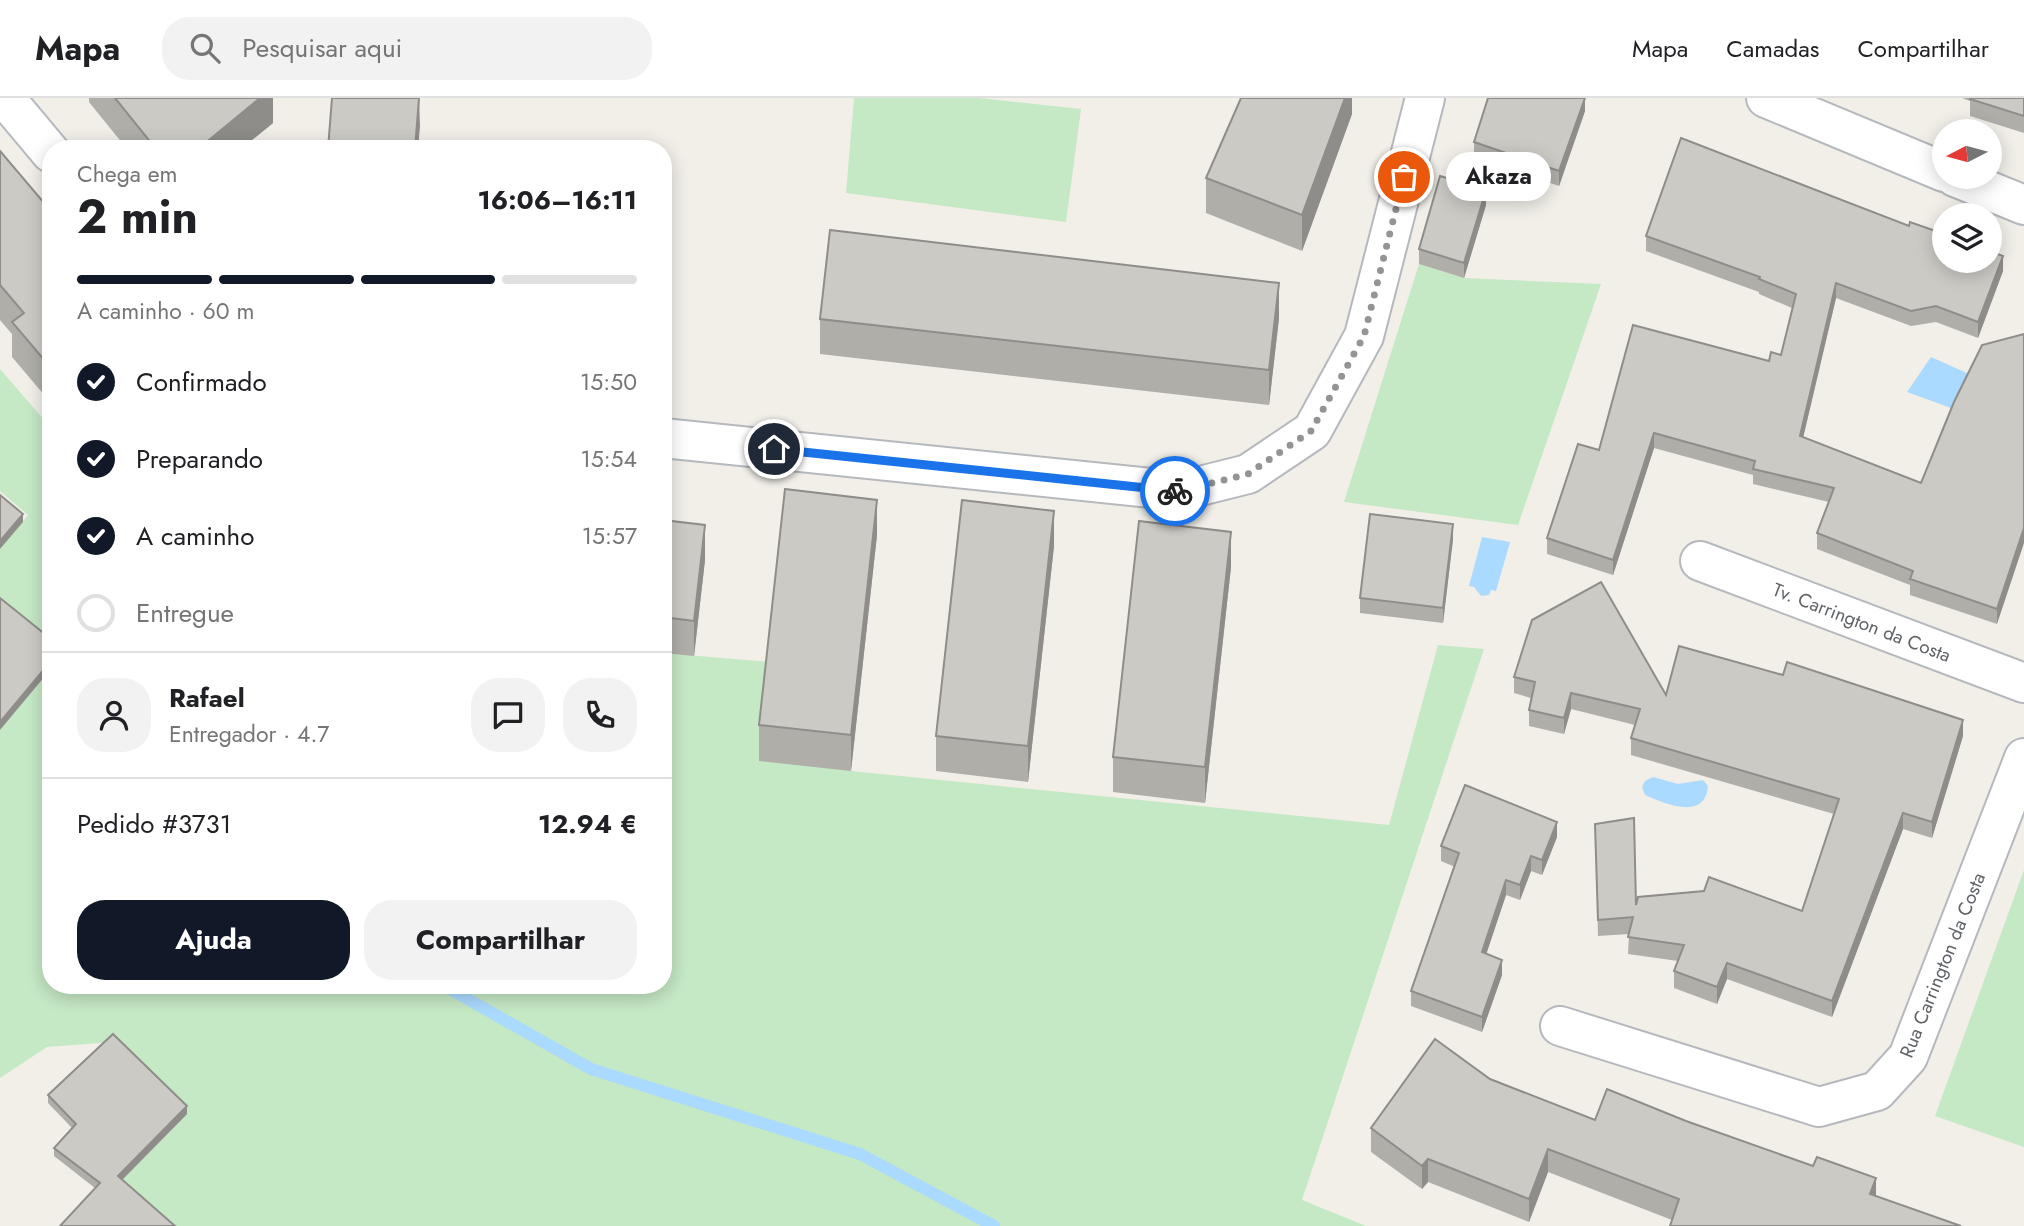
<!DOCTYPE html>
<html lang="pt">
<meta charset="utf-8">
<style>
body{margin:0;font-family:Jost,sans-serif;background:#f2f2f2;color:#202124;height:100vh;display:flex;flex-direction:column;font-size:26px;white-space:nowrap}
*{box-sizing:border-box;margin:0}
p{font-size:23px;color:#757577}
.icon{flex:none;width:38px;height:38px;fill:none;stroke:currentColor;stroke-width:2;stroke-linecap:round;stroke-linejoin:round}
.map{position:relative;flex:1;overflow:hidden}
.panel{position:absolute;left:42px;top:42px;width:630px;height:854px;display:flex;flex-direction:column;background:#fff;border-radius:28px;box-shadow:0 4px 18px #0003}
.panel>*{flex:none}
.needle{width:46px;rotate:264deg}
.fabs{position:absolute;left:1932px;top:21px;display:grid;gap:14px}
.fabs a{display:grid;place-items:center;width:70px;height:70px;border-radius:50%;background:#fff;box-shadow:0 4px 18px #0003;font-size:35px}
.pin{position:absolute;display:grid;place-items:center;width:60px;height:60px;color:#fff;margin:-30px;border:4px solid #fff;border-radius:50%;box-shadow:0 2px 7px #0007}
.courier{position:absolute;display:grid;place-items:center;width:70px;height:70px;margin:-35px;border:5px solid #1a73e8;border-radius:50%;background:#fff;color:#222;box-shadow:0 2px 9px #0007}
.bubble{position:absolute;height:49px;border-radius:24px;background:#fff;box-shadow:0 4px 18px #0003;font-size:23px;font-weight:700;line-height:49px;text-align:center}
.head em{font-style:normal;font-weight:700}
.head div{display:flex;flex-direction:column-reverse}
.head{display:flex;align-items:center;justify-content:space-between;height:119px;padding:0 35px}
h1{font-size:46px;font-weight:700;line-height:52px}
.bar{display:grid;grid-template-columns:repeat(4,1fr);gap:10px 7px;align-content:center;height:84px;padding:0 35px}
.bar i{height:9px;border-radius:5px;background:#e0e0e0}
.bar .active{background:#111827}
.bar p{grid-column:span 4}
.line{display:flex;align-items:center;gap:18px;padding:0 35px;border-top:2px solid #e0e0e0}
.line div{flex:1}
.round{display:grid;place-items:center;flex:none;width:74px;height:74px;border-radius:28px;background:#f2f2f2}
ol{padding:0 35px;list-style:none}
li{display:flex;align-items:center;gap:21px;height:77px}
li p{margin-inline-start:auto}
li .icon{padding:7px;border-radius:50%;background:#111827;color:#fff;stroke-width:4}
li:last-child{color:#757577}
li i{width:38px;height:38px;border:4px solid #e0e0e0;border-radius:50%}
.action{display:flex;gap:14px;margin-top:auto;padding:14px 35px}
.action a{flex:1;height:80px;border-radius:28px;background:#111827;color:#fff;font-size:28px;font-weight:700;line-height:80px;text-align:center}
.action a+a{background:#f2f2f2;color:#202124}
header{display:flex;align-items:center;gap:42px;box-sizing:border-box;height:98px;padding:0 35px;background:#fff;border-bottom:2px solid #e0e0e0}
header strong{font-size:33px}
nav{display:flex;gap:38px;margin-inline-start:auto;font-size:24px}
.search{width:490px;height:63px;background:#f2f2f2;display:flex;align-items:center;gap:18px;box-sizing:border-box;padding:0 24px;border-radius:28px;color:#757577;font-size:26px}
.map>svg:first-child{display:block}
.green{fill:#c5e8c5}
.water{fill:#aadaff}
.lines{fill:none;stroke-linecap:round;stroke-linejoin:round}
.stream{stroke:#aadaff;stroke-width:12}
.minor-casing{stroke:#b5b8bc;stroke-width:42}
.minor{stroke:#fff;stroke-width:38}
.wall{fill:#afaea9}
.shaded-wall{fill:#8f8d8a}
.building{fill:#cccac5;stroke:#8f8d8a;stroke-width:2}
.done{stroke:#929495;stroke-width:7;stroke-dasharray:0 12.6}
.route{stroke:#1a73e8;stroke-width:9}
.labels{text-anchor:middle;stroke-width:7;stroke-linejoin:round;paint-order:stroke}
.street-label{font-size:19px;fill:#5f6368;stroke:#fff}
</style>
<header>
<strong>Mapa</strong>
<div class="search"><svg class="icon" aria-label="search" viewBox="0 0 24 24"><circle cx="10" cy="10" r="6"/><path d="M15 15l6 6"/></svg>Pesquisar aqui</div>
<nav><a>Mapa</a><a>Camadas</a><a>Compartilhar</a></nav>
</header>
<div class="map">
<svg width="2024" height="1128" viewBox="0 0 2024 1128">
<rect width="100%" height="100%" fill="#f1efe8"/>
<g class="green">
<polygon points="854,0 979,0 1081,11 1066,124 846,95"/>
<polygon points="1419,166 1464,180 1601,186 1518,427 1344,404"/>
<polygon points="0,271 51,330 51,549 0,507 0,451 28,417 0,393"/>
<polygon points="1438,547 1484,551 1302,1102 1366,1128 166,1128 118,1086 113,944 47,949 0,980 0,632 51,571 51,887 663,887 663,555 770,564 851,673 1389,727"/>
<polygon points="2024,772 2024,1049 1935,1018"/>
</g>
<g class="water">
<polygon points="1931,259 1969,276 1951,310 1907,294"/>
<polygon points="1482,439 1510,444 1496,493 1491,492 1489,497 1481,498 1474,489 1469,488"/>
<path d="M1653 679 1678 686 1703 682 1708 688C1705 723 1666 706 1645 697L1642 689 1645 683Z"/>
</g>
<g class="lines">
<polyline class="stream" points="443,887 591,971 860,1056 994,1128"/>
<g class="minor-casing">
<g id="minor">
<polyline points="5,0 51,55"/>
<polyline points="1766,0 1944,74"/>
<polyline points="1955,79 2024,107"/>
<polyline points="663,340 1180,393 1248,376 1312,333 1364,238 1425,0"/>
<polyline points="1700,463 2024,585"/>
<polyline points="1560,928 1819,1009 1877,993 1908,959 2024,660"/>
</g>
</g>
<use href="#minor" class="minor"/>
</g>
<g class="wall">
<polygon points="89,0 273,0 273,25 241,51 127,51 89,4"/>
<polygon points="1352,0 1352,16 1302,153 1206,115 1206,80"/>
<polygon points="1585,0 1585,13 1559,88 1474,59 1474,44"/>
<polygon points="1962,0 2024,0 2024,35 1970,18 1970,3"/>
<polygon points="0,53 51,113 51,305 12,259 12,236 0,222"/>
<polygon points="1486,107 1464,180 1419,166 1419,151"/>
<polygon points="1646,138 2003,173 1978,240 1936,224 1911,228 1836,200 1803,339 1921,385 2024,236 1997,526 1910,497 1910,487 1817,451 1817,435 1829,404 1753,386 1753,377 1654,350 1613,477 1547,456 1547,440 1599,352 1781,257 1792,210 1759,196 1759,194 1646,153"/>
<polygon points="1279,220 1269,307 820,256 820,221"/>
<polygon points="663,422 705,462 694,558 663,555"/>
<polygon points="877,437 851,673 759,663 759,627"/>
<polygon points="1453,441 1443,525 1360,515 1360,500"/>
<polygon points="1054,448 1028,684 936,673 936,638"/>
<polygon points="1231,469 1205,705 1113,694 1113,659"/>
<polygon points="1514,579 1666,597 1963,638 1932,740 1903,731 1832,919 1727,881 1717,906 1674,890 1674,873 1678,863 1628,856 1629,836 1598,838 1595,726 1636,807 1802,813 1834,716 1631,657 1631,640 1635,627 1571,611 1564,636 1529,628 1529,612 1531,600 1514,595"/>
<polygon points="1557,739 1542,777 1531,773 1520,802 1506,797 1486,856 1502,877 1482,934 1411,908 1411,893 1455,769 1441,763 1441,748"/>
<polygon points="1490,981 1595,1022 1686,1023 1813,1068 1876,1080 1672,1122 1548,1074 1529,1124 1428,1084 1422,1091 1371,1054 1371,1030"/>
<polygon points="48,997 187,1016 122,1082 95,1090 54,1058 54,1050 72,1030 48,1005"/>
</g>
<g class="shaded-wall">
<polygon points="260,0 273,0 273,25 241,51 198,51"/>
<polygon points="419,0 420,28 418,51 415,51"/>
<polygon points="1345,0 1352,0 1352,16 1302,153 1302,117"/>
<polygon points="1585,0 1585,13 1559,88 1559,73"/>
<polygon points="1486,92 1486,107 1464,180 1464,165"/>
<polygon points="2003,158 2003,173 1978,240 1978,224"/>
<polygon points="1279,185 1279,220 1269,307 1269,272"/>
<polygon points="1836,185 1836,200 1800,353 1800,338"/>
<polygon points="1654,335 1654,350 1613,477 1613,462"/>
<polygon points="877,402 877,437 851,673 851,637"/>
<polygon points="1054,413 1054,448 1028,684 1028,648"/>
<polygon points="23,416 23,424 0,451 0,443"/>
<polygon points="1453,426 1453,441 1443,525 1443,510"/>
<polygon points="705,427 705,462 694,558 694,523"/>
<polygon points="2024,430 2024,445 1997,526 1997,511"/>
<polygon points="1231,434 1231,469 1205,705 1205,669"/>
<polygon points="51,563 51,571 0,632 0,624"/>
<polygon points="1571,595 1571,611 1564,636 1564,620"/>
<polygon points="1963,622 1963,638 1932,740 1932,724"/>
<polygon points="1903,715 1903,731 1832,919 1832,903"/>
<polygon points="1557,724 1557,739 1542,777 1542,762"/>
<polygon points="1531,758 1531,773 1520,802 1520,787"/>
<polygon points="1506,782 1506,797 1482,869 1482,854"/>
<polygon points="1502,862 1502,877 1482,934 1482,919"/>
<polygon points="1727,865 1727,881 1717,906 1717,889"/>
<polygon points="187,1008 187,1016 118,1086 118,1078"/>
<polygon points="1548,1051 1548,1074 1529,1124 1529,1101"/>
<polygon points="1428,1061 1428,1084 1422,1091 1422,1068"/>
<polygon points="1876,1080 1876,1103 1870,1096"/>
</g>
<g class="building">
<polygon points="115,0 260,0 198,51 156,51"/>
<polygon points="332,0 419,0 415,51 328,51"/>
<polygon points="1241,0 1345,0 1302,117 1206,80"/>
<polygon points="1488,0 1585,0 1559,73 1474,44"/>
<polygon points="1971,0 2024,0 2024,18 1970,1"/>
<polygon points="1681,40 1909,128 1910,124 1944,136 1944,163 1990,163 1990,153 2003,158 1978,224 1936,208 1911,213 1836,185 1800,338 1921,385 1954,304 1982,247 2024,236 2024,430 1997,511 1910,481 1913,473 1817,435 1834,390 1753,371 1755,363 1654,335 1613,462 1547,440 1578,346 1599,352 1633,227 1769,263 1771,254 1781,257 1796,196 1759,181 1760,179 1646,138"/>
<polygon points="0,53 51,113 51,270 12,224 24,215 0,187"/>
<polygon points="1440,78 1486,92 1464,165 1419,151"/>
<polygon points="830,132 1279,185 1269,272 820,221"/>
<polygon points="785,391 877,402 851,637 759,627"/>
<polygon points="0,397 23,416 0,443"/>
<polygon points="962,402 1054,413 1028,648 936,638"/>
<polygon points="1370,416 1453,426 1443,510 1360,500"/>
<polygon points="663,422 705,427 694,523 663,519"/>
<polygon points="1139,423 1231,434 1205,669 1113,659"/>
<polygon points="1601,484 1666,597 1679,548 1783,577 1787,564 1963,622 1932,724 1903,715 1832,903 1727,865 1717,889 1674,873 1684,847 1628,839 1633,819 1598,822 1595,726 1634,720 1636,807 1638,799 1704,793 1709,779 1802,813 1839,701 1631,640 1640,611 1571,595 1564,620 1529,612 1535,584 1514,579 1532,522"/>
<polygon points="0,500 51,541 51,563 0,624"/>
<polygon points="1465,687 1557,724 1542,762 1531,758 1520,787 1506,782 1482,854 1502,862 1482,919 1411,893 1459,755 1441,748"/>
<polygon points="113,936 187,1008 118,1078 175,1128 60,1128 100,1085 54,1050 76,1026 48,997"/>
<polygon points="1435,941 1490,981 1595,1022 1607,991 1686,1023 1813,1068 1817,1059 1876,1080 1870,1096 1961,1128 1670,1128 1679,1101 1548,1051 1529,1101 1428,1061 1422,1068 1371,1030"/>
</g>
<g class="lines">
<polyline class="done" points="1175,393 1180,393 1248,376 1311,333 1364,238 1404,79"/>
<polyline class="route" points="774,351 1175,393"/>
</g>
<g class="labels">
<g class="street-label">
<text transform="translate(1862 524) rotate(21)" y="7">Tv. Carrington da Costa</text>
<text transform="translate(1942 867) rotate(-68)" y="7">Rua Carrington da Costa</text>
</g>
</g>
</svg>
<div class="fabs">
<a><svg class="needle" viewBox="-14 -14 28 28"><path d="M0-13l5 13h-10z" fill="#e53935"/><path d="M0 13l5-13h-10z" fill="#757577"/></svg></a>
<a><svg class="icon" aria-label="layers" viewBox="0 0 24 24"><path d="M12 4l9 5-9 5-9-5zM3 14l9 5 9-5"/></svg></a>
</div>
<div class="pin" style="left:1404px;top:79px;background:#ea580c"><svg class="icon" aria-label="bag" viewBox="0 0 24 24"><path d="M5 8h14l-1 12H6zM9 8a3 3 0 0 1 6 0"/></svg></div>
<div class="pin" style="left:774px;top:351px;background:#1f2937"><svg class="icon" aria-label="home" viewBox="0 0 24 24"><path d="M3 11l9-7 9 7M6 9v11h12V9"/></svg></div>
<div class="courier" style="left:1175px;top:393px"><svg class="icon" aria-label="bike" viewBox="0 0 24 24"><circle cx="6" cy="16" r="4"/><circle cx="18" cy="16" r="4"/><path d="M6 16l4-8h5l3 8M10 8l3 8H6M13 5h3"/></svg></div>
<div class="bubble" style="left:1446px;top:54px;width:105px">Akaza</div>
<section class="panel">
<div class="head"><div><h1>2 min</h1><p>Chega em</p></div><em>16:06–16:11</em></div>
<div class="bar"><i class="active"></i><i class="active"></i><i class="active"></i><i></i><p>A caminho · 60 m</p></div>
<ol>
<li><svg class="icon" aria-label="check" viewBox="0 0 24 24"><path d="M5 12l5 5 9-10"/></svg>Confirmado<p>15:50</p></li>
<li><svg class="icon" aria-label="check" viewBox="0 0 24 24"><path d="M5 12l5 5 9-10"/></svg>Preparando<p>15:54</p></li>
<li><svg class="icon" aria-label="check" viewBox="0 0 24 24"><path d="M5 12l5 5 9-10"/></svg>A caminho<p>15:57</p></li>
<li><i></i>Entregue</li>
</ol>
<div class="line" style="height:126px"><a class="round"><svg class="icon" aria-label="person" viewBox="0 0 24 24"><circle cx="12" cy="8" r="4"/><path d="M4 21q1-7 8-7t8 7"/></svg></a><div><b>Rafael</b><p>Entregador · 4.7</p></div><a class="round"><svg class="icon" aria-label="chat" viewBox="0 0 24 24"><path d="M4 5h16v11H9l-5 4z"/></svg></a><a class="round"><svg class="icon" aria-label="phone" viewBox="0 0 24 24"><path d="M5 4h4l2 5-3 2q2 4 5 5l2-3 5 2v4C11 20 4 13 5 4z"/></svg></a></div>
<div class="line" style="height:91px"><div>Pedido #3731</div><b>12.94 €</b></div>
<div class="action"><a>Ajuda</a><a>Compartilhar</a></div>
</section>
</div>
